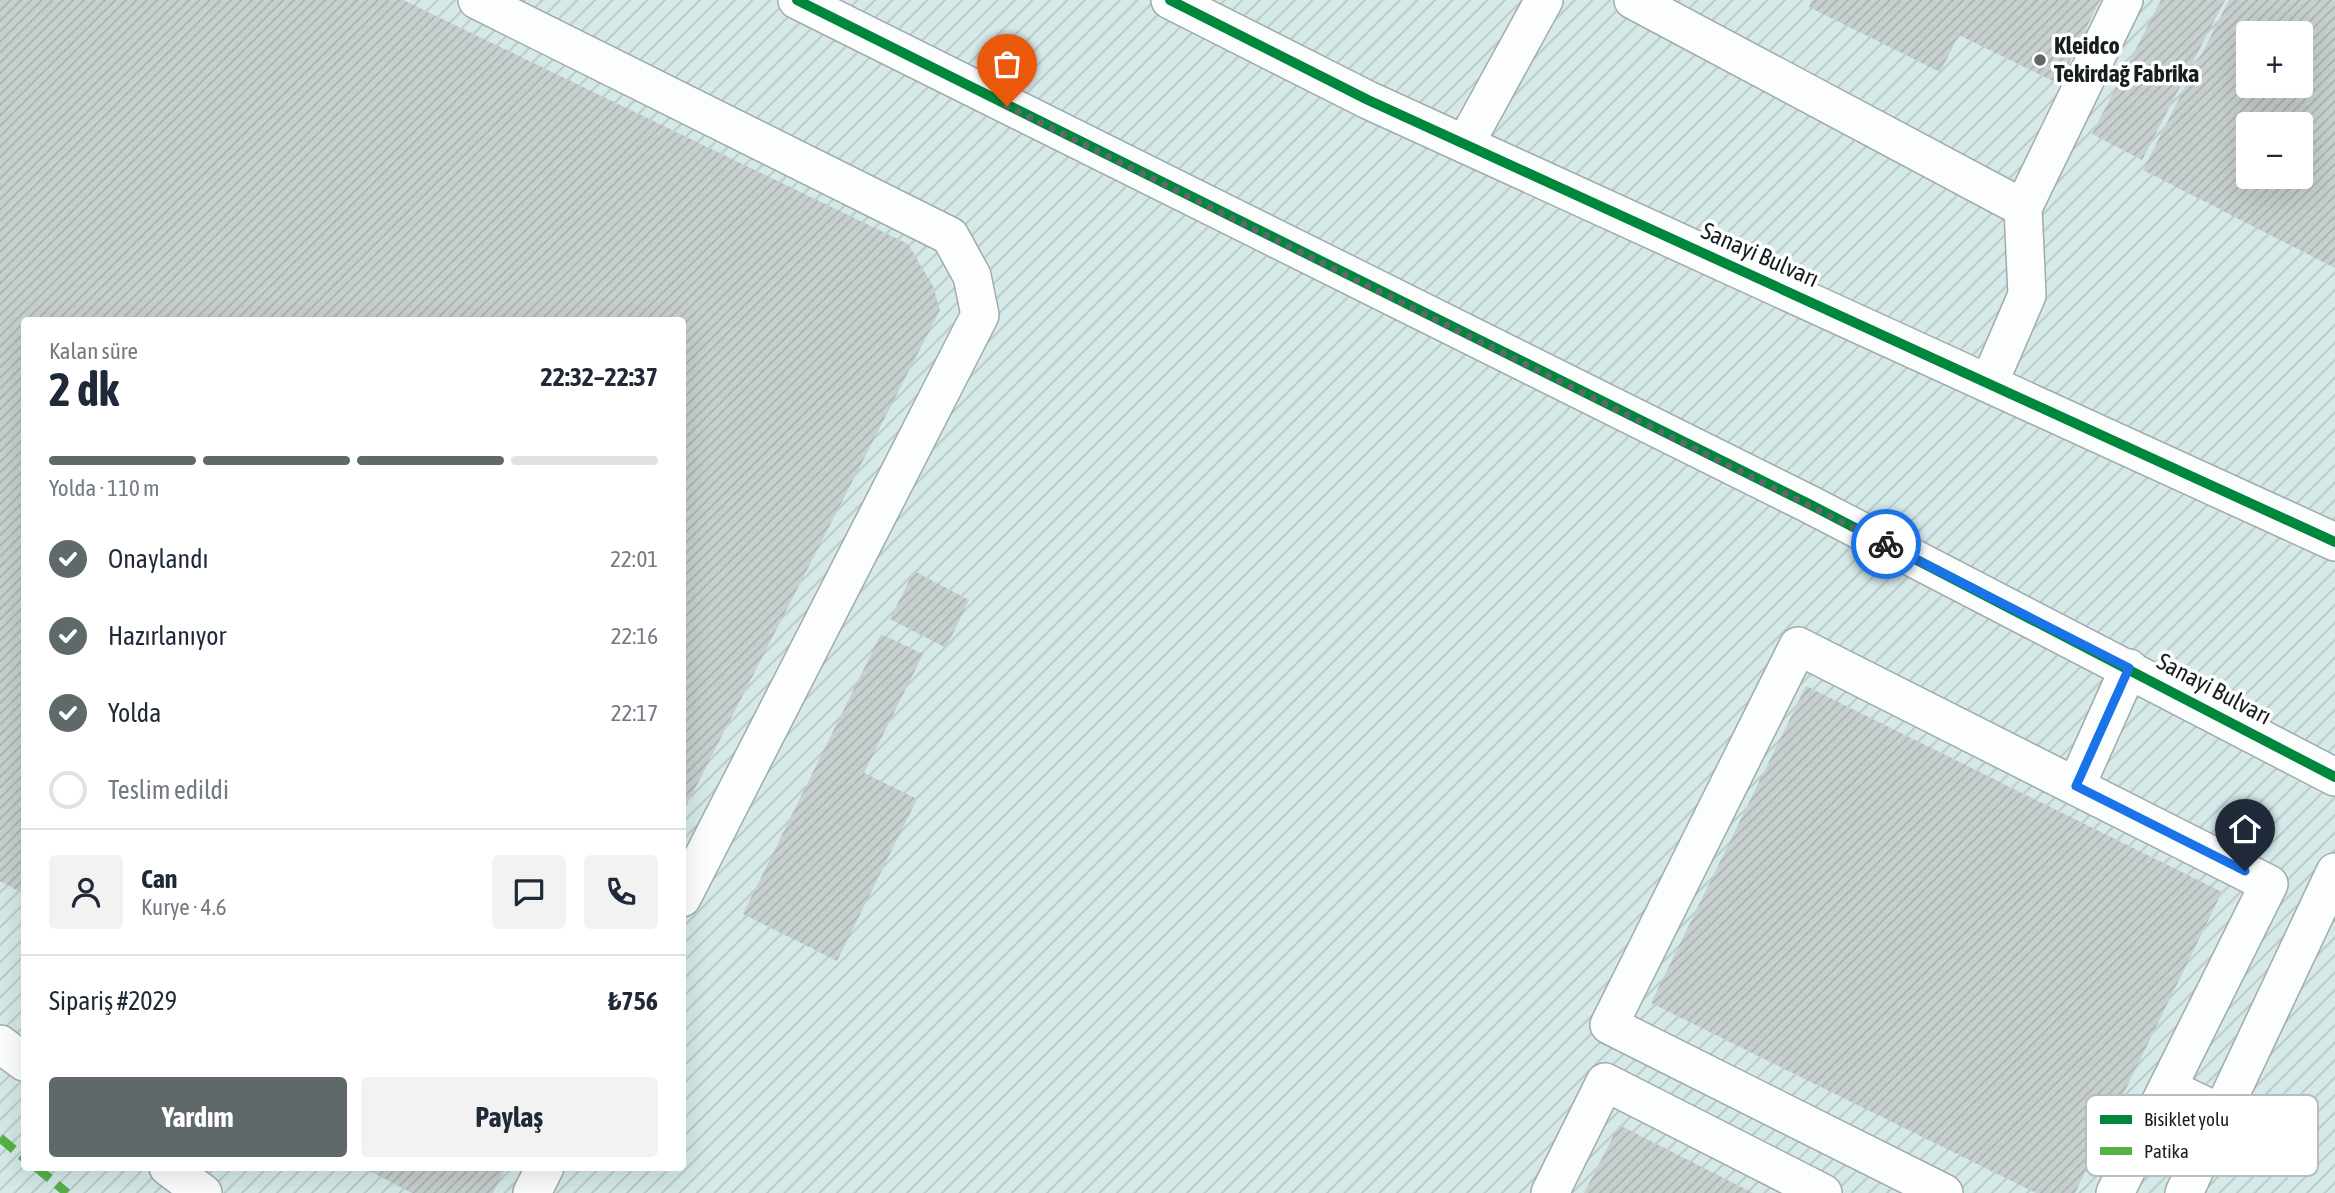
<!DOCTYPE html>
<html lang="tr">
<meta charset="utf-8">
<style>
body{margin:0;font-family:"Asap Condensed",sans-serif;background:#f2f2f3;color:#1f2937;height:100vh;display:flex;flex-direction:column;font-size:26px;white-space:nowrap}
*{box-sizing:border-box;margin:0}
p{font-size:23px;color:#747a83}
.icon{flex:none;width:38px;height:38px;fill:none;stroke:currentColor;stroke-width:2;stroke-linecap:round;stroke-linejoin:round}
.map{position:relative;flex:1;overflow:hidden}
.sheet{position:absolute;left:21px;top:317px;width:665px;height:854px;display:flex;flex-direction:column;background:#fff;border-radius:7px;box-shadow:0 7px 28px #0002}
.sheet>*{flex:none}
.tools{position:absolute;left:2236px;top:21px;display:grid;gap:14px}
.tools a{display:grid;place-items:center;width:77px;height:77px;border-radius:7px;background:#fff;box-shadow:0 7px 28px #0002;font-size:35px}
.pin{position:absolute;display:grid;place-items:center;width:60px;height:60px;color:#fff;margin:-72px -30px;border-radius:50% 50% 50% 0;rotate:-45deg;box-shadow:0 0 7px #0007}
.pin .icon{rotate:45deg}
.courier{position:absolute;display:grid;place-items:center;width:70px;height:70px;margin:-35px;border:5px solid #1a73e8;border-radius:50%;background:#fff;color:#222;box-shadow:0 2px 9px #0007}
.headline em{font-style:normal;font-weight:700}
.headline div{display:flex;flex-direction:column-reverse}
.headline{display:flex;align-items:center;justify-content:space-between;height:119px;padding:0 28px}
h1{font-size:46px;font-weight:700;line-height:52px}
.bar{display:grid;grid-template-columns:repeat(4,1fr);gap:10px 7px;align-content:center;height:84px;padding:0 28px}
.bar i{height:9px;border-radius:5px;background:#e0e1e3}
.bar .current{background:#606969}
.bar p{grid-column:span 4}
.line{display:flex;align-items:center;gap:18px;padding:0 28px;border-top:2px solid #e0e1e3}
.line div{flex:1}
.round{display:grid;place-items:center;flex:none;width:74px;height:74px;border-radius:7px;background:#f2f2f3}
ol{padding:0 28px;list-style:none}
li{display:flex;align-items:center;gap:21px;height:77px}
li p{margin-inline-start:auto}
li .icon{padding:7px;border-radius:50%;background:#606969;color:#fff;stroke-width:4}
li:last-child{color:#747a83}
li i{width:38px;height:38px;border:4px solid #e0e1e3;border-radius:50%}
.primary-button{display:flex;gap:14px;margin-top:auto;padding:14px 28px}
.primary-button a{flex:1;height:80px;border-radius:7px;background:#606969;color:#fff;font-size:28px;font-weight:700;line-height:80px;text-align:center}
.primary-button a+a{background:#f2f2f3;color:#1f2937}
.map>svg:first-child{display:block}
.industrial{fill:url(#industrial-furrows);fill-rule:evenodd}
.building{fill:url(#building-hatch);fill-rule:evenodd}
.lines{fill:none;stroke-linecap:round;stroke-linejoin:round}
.minor-casing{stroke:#a3aaaa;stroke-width:40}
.minor{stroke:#fcfdfd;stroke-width:37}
.quiet{stroke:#55b145;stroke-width:9;stroke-dasharray:18 9;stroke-linecap:butt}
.cycleway-casing{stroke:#fff;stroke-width:15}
.cycleway{stroke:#00873e;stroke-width:10}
.done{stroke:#606969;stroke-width:7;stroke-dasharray:0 12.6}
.route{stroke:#1a73e8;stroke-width:9}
.poi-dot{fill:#606969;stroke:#fff;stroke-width:2.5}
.labels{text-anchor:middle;stroke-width:7;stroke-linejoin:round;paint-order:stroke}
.poi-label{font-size:24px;font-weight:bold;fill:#171e1e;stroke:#fff;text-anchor:start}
.street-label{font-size:24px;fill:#171e1e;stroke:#fff}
.key{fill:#fff;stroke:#b9bcbc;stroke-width:2}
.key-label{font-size:19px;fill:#171e1e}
</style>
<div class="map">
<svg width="2335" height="1193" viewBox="0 0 2335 1193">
<defs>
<pattern id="industrial-furrows" width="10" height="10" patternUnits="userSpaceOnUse" patternTransform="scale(1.75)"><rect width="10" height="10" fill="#d5e9e9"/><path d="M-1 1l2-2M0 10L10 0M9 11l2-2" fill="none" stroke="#b6c7c7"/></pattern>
<pattern id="building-hatch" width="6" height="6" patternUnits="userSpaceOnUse" patternTransform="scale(1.75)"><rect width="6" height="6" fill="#c7cfcf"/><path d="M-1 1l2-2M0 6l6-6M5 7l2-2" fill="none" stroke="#aab1b1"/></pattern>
</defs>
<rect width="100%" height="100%" fill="#e9f3f3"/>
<path class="industrial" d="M0 0H2335V1193H0ZM2249 33H2301V86H2249ZM2249 124H2301V177H2249ZM24 320H682V1167H24Z"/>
<g class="building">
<polygon points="0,0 403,0 908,244 933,286 940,310 682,814 682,320 24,320 24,894 0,881"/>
<polygon points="1812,0 2100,0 2059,84 1959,35 1940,72 1809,7"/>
<polygon points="2161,0 2225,0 2142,160 2092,134"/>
<path d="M2229 0H2335V268L2143 170ZM2249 33H2301V86H2249ZM2249 124H2301V177H2249Z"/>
<polygon points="914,571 969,600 946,648 890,619"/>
<polygon points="881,634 923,654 864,773 917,799 837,961 743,914"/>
<polygon points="1806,686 2222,892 2075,1193 2036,1193 1651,1003"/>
<polygon points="1619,1125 1753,1193 1584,1193"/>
<polygon points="362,1167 506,1167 493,1193 412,1193"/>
</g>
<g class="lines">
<g class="minor-casing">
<g id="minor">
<polyline points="477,0 950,236 972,276 980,315 682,898"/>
<polyline points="797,0 1811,505 2335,777"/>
<polyline points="1170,0 1368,100 2335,542"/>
<polyline points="1633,0 2023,208"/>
<polyline points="1465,144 1544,0"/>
<polyline points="1989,383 2027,295 2023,208 2124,0"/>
<polyline points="2076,786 2129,668"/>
<polyline points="0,1044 24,1062"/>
<polyline points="2168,1088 2223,1114"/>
<polyline points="168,1167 203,1193"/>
<polyline points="532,1193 545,1167"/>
<polyline points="1550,1193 1605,1082 1823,1193"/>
<polyline points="1944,1193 1609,1025 1798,646 2269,884 2115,1193"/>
<polyline points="2184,1193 2335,872"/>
</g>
</g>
<use href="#minor" class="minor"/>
<g class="quiet">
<polyline points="0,1138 24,1158"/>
<polyline points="36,1167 67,1193"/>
</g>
<g class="cycleway-casing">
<g id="cycleway">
<polyline points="797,0 1811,505 2335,777"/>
<polyline points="1170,0 1368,100 2335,542"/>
</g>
</g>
<use href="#cycleway" class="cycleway"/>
</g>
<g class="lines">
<polyline class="done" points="1007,106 1886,544"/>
<polyline class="route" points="1886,544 2129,668 2076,786 2245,871"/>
</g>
<circle class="poi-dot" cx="2040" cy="60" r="7"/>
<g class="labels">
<g class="poi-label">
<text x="2054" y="54">Kleidco<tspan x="2054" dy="28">Tekirdağ Fabrika</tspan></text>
</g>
<g class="street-label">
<text transform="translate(1760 255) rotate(24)" y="8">Sanayi Bulvarı</text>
<text transform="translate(2214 689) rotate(28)" y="8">Sanayi Bulvarı</text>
</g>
</g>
<rect x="2086" y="1095" width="232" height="81" rx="10" class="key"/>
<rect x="2100" y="1115" width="32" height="9" fill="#00873e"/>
<rect x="2100" y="1147" width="32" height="8" fill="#55b145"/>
<g class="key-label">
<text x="2144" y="1126">Bisiklet yolu</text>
<text x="2144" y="1158">Patika</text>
</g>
</svg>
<div class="tools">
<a>+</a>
<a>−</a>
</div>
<div class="pin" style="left:1007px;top:106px;background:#ea580c"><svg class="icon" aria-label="bag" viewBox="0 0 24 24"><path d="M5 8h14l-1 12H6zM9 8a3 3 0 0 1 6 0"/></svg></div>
<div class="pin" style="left:2245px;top:871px;background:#1f2937"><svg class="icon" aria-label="home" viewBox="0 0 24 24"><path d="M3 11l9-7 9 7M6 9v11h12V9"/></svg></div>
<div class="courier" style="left:1886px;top:544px"><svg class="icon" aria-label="bike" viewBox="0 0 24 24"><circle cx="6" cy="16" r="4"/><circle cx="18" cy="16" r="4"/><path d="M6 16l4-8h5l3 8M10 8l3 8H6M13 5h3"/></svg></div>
<section class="sheet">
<div class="headline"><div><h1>2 dk</h1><p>Kalan süre</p></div><em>22:32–22:37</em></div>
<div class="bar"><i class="current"></i><i class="current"></i><i class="current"></i><i></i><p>Yolda · 110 m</p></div>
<ol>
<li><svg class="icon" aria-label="check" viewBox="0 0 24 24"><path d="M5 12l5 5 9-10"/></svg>Onaylandı<p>22:01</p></li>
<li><svg class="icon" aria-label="check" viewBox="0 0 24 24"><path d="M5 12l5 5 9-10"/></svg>Hazırlanıyor<p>22:16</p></li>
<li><svg class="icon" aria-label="check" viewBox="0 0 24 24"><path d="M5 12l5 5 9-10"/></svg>Yolda<p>22:17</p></li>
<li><i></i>Teslim edildi</li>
</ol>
<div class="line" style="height:126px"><a class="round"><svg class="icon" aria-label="person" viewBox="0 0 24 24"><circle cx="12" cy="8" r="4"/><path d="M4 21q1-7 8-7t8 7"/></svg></a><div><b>Can</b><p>Kurye · 4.6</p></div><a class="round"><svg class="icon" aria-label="chat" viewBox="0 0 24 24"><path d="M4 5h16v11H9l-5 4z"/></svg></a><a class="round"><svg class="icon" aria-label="phone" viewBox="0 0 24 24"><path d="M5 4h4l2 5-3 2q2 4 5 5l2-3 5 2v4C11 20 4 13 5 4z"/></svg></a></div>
<div class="line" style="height:91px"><div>Sipariş #2029</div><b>₺756</b></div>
<div class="primary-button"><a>Yardım</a><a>Paylaş</a></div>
</section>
</div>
